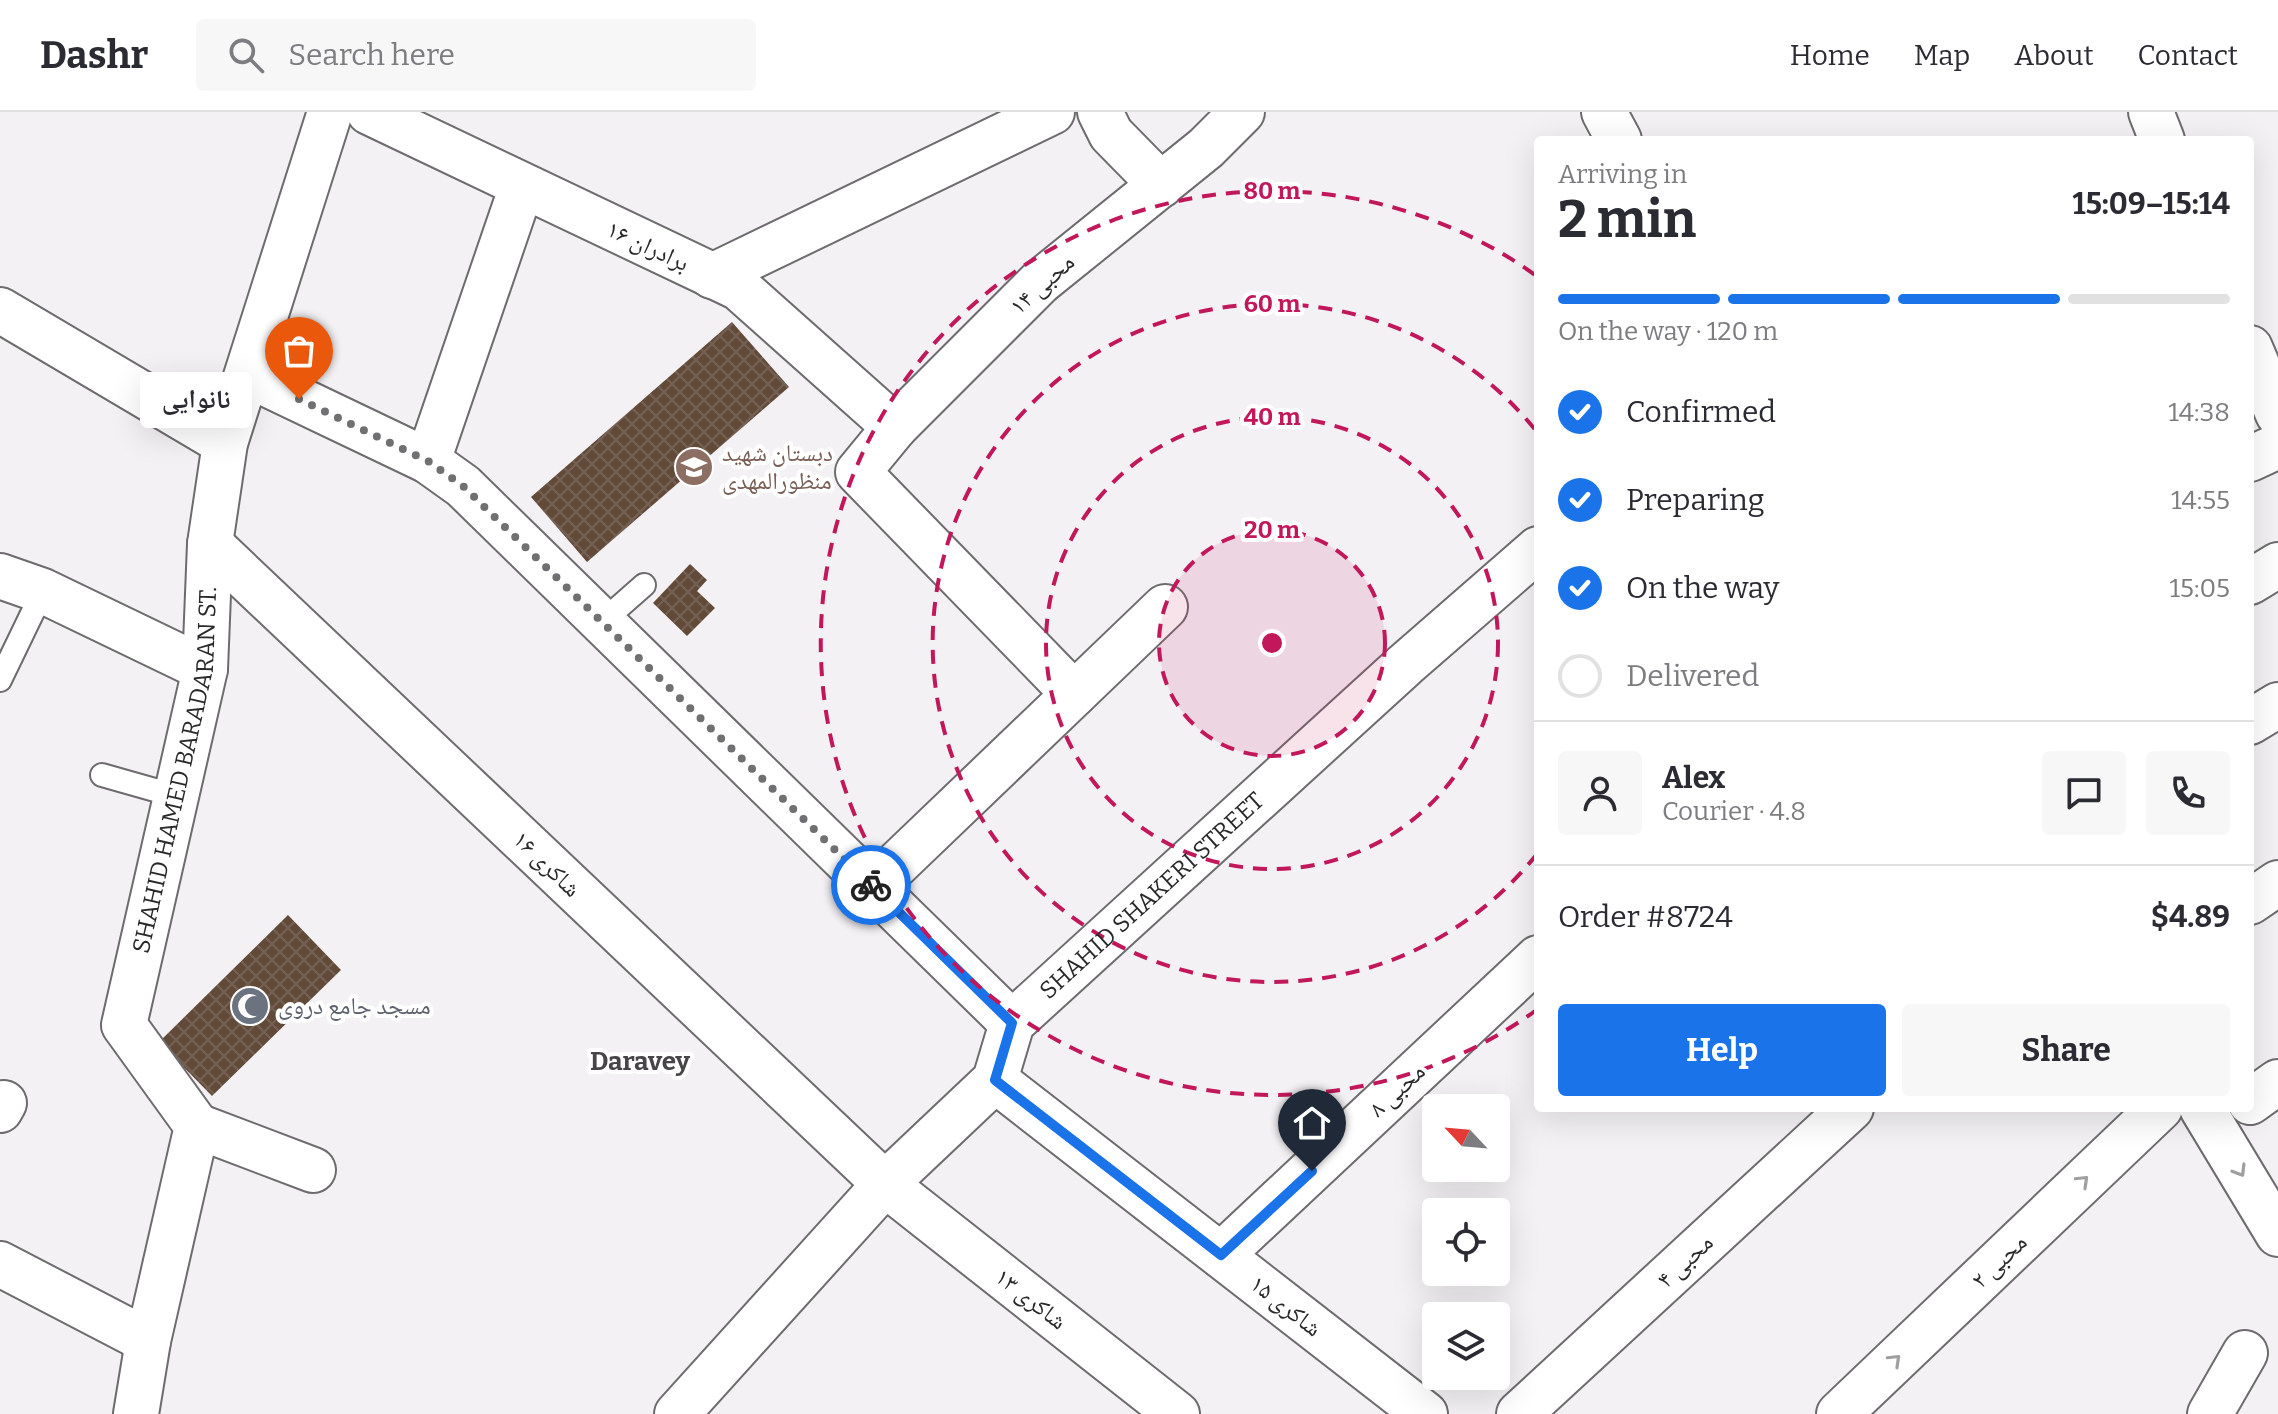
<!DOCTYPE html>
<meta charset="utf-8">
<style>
body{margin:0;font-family:Bitter,"Noto Naskh Arabic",serif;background:#f7f7f7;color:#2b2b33;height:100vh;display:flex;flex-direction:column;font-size:30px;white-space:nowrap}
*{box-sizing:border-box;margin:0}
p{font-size:26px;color:#7c7c81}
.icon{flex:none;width:44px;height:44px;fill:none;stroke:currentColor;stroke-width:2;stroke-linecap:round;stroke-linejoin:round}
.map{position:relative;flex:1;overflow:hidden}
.sheet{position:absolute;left:1534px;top:24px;width:720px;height:976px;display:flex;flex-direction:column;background:#fff;border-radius:8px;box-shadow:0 8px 32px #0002}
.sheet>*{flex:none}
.needle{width:52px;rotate:296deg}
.controls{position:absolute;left:1422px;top:982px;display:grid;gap:16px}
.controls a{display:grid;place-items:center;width:88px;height:88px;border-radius:8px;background:#fff;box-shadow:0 8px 32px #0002;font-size:40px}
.pin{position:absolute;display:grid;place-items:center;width:68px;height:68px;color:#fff;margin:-82px -34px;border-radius:50% 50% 50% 0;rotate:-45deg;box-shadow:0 0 8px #0007}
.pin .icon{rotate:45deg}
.courier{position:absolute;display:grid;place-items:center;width:80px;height:80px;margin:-40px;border:6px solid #1a73e8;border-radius:50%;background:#fff;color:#222;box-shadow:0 2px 10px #0007}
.bubble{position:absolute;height:56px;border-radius:8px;background:#fff;box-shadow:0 8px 32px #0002;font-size:26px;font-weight:700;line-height:56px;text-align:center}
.overview em{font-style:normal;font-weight:700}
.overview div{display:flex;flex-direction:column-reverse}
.overview{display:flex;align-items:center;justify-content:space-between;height:136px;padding:0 24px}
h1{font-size:52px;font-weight:700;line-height:60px}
.bar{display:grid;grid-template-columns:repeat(4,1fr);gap:12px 8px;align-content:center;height:96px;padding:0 24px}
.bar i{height:10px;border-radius:6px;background:#e1e1e2}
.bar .current{background:#1a73e8}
.bar p{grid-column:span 4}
.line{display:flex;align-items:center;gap:20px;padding:0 24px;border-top:2px solid #e1e1e2}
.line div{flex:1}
.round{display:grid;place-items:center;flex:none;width:84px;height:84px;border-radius:8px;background:#f7f7f7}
ol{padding:0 24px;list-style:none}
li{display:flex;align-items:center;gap:24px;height:88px}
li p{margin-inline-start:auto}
li .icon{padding:8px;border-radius:50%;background:#1a73e8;color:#fff;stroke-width:4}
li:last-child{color:#7c7c81}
li i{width:44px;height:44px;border:4px solid #e1e1e2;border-radius:50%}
.button{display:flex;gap:16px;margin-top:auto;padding:16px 24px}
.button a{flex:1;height:92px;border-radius:8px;background:#1a73e8;color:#fff;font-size:32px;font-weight:700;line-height:92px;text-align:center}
.button a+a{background:#f7f7f7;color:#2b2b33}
header{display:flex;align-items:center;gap:48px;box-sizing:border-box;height:112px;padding:0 40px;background:#fff;border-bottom:2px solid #e1e1e2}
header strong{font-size:38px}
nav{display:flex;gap:44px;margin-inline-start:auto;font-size:28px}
.search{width:560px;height:72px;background:#f7f7f7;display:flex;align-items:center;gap:20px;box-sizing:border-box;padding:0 28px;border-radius:8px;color:#7c7c81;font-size:30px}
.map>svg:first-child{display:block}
.building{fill:url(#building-cross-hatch)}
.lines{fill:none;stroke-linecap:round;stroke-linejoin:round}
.lane-casing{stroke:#6d6b6d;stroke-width:26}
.street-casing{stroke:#6d6b6d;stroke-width:48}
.secondary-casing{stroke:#6d6b6d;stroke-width:48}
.lane{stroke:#fff;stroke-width:22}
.street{stroke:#fff;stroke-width:44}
.secondary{stroke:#fff;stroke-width:44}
.oneway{stroke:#9f9f9f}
.done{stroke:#706f71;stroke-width:8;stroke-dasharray:0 14.4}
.route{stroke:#1a73e8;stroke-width:10}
.ring{fill:none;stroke:#c2185b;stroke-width:4;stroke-dasharray:14 10}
.labels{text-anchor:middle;stroke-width:8;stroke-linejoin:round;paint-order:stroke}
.street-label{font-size:24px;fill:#2a292a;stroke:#fff}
.education-label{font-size:24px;fill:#785e54;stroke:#fff;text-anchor:start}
.worship-label{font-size:24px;fill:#5b616d;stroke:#fff;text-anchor:start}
.neighbourhood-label{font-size:26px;font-weight:bold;fill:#474547;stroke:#fff}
.centre{fill:#c2185b;stroke:#fff;stroke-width:4}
.ring-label{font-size:24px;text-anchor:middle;font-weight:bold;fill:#c2185b;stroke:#fff;stroke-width:8;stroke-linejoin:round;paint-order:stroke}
</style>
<header>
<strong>Dashr</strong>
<div class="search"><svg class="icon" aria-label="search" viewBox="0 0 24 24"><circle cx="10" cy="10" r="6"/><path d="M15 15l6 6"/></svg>Search here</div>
<nav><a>Home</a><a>Map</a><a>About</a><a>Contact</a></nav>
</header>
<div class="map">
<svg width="2278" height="1302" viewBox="0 0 2278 1302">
<defs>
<pattern id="building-cross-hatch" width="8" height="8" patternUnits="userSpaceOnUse" patternTransform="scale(2)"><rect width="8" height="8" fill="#624a39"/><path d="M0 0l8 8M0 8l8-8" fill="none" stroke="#756154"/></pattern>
</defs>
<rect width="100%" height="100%" fill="#f3f1f4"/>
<g class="building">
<polygon points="732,210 789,275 587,450 531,385"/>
<polygon points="690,452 707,468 697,479 715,496 687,524 653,491"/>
<polygon points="288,803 341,858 212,984 159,930"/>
</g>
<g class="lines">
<g class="lane-casing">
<g id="lane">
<polyline points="602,510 644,473"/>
<polyline points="0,568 43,479"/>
<polyline points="102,663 176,684"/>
</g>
</g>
<g class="street-casing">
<g id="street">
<polyline points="369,0 739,176 895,315"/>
<polyline points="1100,0 1111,22 1161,73"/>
<polyline points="2151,0 2162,28"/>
<polyline points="712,164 1052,0"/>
<polyline points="0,198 225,331"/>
<polyline points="2250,236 2278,302"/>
<polyline points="248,263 428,349 463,374 1012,911"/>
<polyline points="2250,347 2278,334"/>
<polyline points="428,349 522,74"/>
<polyline points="210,432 885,1072 1177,1302"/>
<polyline points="0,464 43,479 205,557"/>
<polyline points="2250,470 2278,453"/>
<polyline points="1074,582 858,360 895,315 1040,170 1206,36 1242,0"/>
<polyline points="2250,610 2278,593"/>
<polyline points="873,775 1165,495"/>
<polyline points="2250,790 2278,771"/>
<polyline points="995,968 1425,1302"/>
<polyline points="2250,990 2278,970"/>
<polyline points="0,998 4,991"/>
<polyline points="197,1014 313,1058"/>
<polyline points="1221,1143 1538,846"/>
<polyline points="0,1152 148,1229"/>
<polyline points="1519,1302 1851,996"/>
<polyline points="1839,1302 2160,996"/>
<polyline points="2210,1302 2245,1241"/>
</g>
</g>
<g class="secondary-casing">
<g id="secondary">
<polyline points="1604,0 1619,28"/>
<polyline points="2202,996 2278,1122"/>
<path id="s1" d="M136 1302 148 1229 197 1014 124 913 205 557 210 432 225 331 330 0"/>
<path id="s2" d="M677 1302 885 1072 995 968 1012 911 1406 552 1538 437"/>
</g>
</g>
<use href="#lane" class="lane"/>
<use href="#street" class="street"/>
<use href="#secondary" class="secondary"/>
</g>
<defs><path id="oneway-chevron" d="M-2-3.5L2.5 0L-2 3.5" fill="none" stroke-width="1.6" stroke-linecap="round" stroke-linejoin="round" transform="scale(2)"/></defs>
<g class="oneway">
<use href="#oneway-chevron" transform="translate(2240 1059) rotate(59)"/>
<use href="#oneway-chevron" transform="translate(2083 1069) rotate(-44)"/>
<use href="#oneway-chevron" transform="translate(1895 1248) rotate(-44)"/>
</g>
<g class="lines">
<polyline class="done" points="299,287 428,349 463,374 871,773"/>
<polyline class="route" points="871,773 1012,911 995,968 1221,1143 1312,1059"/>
</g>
<circle cx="1272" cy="531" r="113" fill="#c2185b" fill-opacity=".12"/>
<g class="ring">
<circle cx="1272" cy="531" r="113"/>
<circle cx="1272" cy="531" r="226"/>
<path d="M1537 742A339 339 0 1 1 1537 320"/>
<path d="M1538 897A452 452 0 1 1 1538 165"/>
</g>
<defs>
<g id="school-disc" transform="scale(2)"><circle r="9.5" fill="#8d6e63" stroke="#fff"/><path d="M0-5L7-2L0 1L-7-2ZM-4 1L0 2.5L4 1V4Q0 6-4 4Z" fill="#fff"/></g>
<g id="mosque-disc" transform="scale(2)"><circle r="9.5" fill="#6b7280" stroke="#fff"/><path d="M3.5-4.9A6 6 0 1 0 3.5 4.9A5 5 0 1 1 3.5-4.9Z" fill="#fff"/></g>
</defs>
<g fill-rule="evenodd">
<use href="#school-disc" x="694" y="355"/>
<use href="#mosque-disc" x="250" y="894"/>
</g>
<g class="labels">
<g class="street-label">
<text transform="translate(648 134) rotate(25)" y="8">برادران ۱۶</text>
<text transform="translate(1042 172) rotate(-42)" y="8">محبی ۱۴</text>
<text dy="8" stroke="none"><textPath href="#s1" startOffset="680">SHAHID HAMED BARADARAN ST.</textPath></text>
<text transform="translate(547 752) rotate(44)" y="8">شاکری ۱۶</text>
<text dy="8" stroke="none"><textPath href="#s2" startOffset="710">SHAHID SHAKERI STREET</textPath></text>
<text transform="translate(1397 978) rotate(-43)" y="8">محبی ۸</text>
<text transform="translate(1685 1149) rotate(-43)" y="8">محبی ۴</text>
<text transform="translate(1999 1149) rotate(-44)" y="8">محبی ۲</text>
<text transform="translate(1031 1187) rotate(38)" y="8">شاکری ۱۳</text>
<text transform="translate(1286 1194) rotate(38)" y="8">شاکری ۱۵</text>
</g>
<g class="education-label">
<text x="722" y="349">دبستان شهید<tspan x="722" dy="28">منظورالمهدی</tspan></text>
</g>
<g class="worship-label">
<text x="278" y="902">مسجد جامع دروی</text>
</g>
<g class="neighbourhood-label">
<text x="640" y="958">Daravey</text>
</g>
</g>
<circle cx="1272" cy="531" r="12" class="centre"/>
<g class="ring-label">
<text x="1272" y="87">80 m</text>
<text x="1272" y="200">60 m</text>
<text x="1272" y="313">40 m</text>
<text x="1272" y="426">20 m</text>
</g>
</svg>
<div class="controls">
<a><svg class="needle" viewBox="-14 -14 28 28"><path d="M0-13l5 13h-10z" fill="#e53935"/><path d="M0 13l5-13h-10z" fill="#7c7c81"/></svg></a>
<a><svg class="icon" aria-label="locate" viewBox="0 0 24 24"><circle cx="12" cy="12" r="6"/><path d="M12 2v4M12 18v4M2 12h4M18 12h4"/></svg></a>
<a><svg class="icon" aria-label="layers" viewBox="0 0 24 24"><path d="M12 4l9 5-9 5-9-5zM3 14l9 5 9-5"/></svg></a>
</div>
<div class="pin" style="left:299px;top:287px;background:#ea580c"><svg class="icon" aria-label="bag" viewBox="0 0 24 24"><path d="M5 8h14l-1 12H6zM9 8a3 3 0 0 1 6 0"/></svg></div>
<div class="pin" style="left:1312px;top:1059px;background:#1f2937"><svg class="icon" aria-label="home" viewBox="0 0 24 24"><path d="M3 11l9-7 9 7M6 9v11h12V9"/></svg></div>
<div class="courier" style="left:871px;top:773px"><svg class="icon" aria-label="bike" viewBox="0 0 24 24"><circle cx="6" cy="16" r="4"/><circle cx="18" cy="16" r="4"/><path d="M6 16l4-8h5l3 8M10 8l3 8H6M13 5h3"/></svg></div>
<div class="bubble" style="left:140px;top:260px;width:112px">نانوایی</div>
<section class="sheet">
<div class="overview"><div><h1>2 min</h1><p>Arriving in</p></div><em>15:09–15:14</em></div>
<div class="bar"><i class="current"></i><i class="current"></i><i class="current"></i><i></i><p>On the way · 120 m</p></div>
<ol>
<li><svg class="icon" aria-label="check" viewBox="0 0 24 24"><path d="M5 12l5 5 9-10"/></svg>Confirmed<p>14:38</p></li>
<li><svg class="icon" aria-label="check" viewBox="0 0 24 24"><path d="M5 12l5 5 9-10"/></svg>Preparing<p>14:55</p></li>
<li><svg class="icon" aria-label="check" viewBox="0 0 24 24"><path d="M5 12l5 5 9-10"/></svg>On the way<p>15:05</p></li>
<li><i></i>Delivered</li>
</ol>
<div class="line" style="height:144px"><a class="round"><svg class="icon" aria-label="person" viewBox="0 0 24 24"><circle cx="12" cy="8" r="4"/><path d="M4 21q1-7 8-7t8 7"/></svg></a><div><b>Alex</b><p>Courier · 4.8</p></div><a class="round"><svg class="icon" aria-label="chat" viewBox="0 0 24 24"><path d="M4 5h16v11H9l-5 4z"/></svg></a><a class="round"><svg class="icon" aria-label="phone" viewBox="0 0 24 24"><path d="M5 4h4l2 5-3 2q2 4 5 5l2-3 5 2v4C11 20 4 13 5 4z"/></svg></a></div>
<div class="line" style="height:104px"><div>Order #8724</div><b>$4.89</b></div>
<div class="button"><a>Help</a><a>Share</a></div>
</section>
</div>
